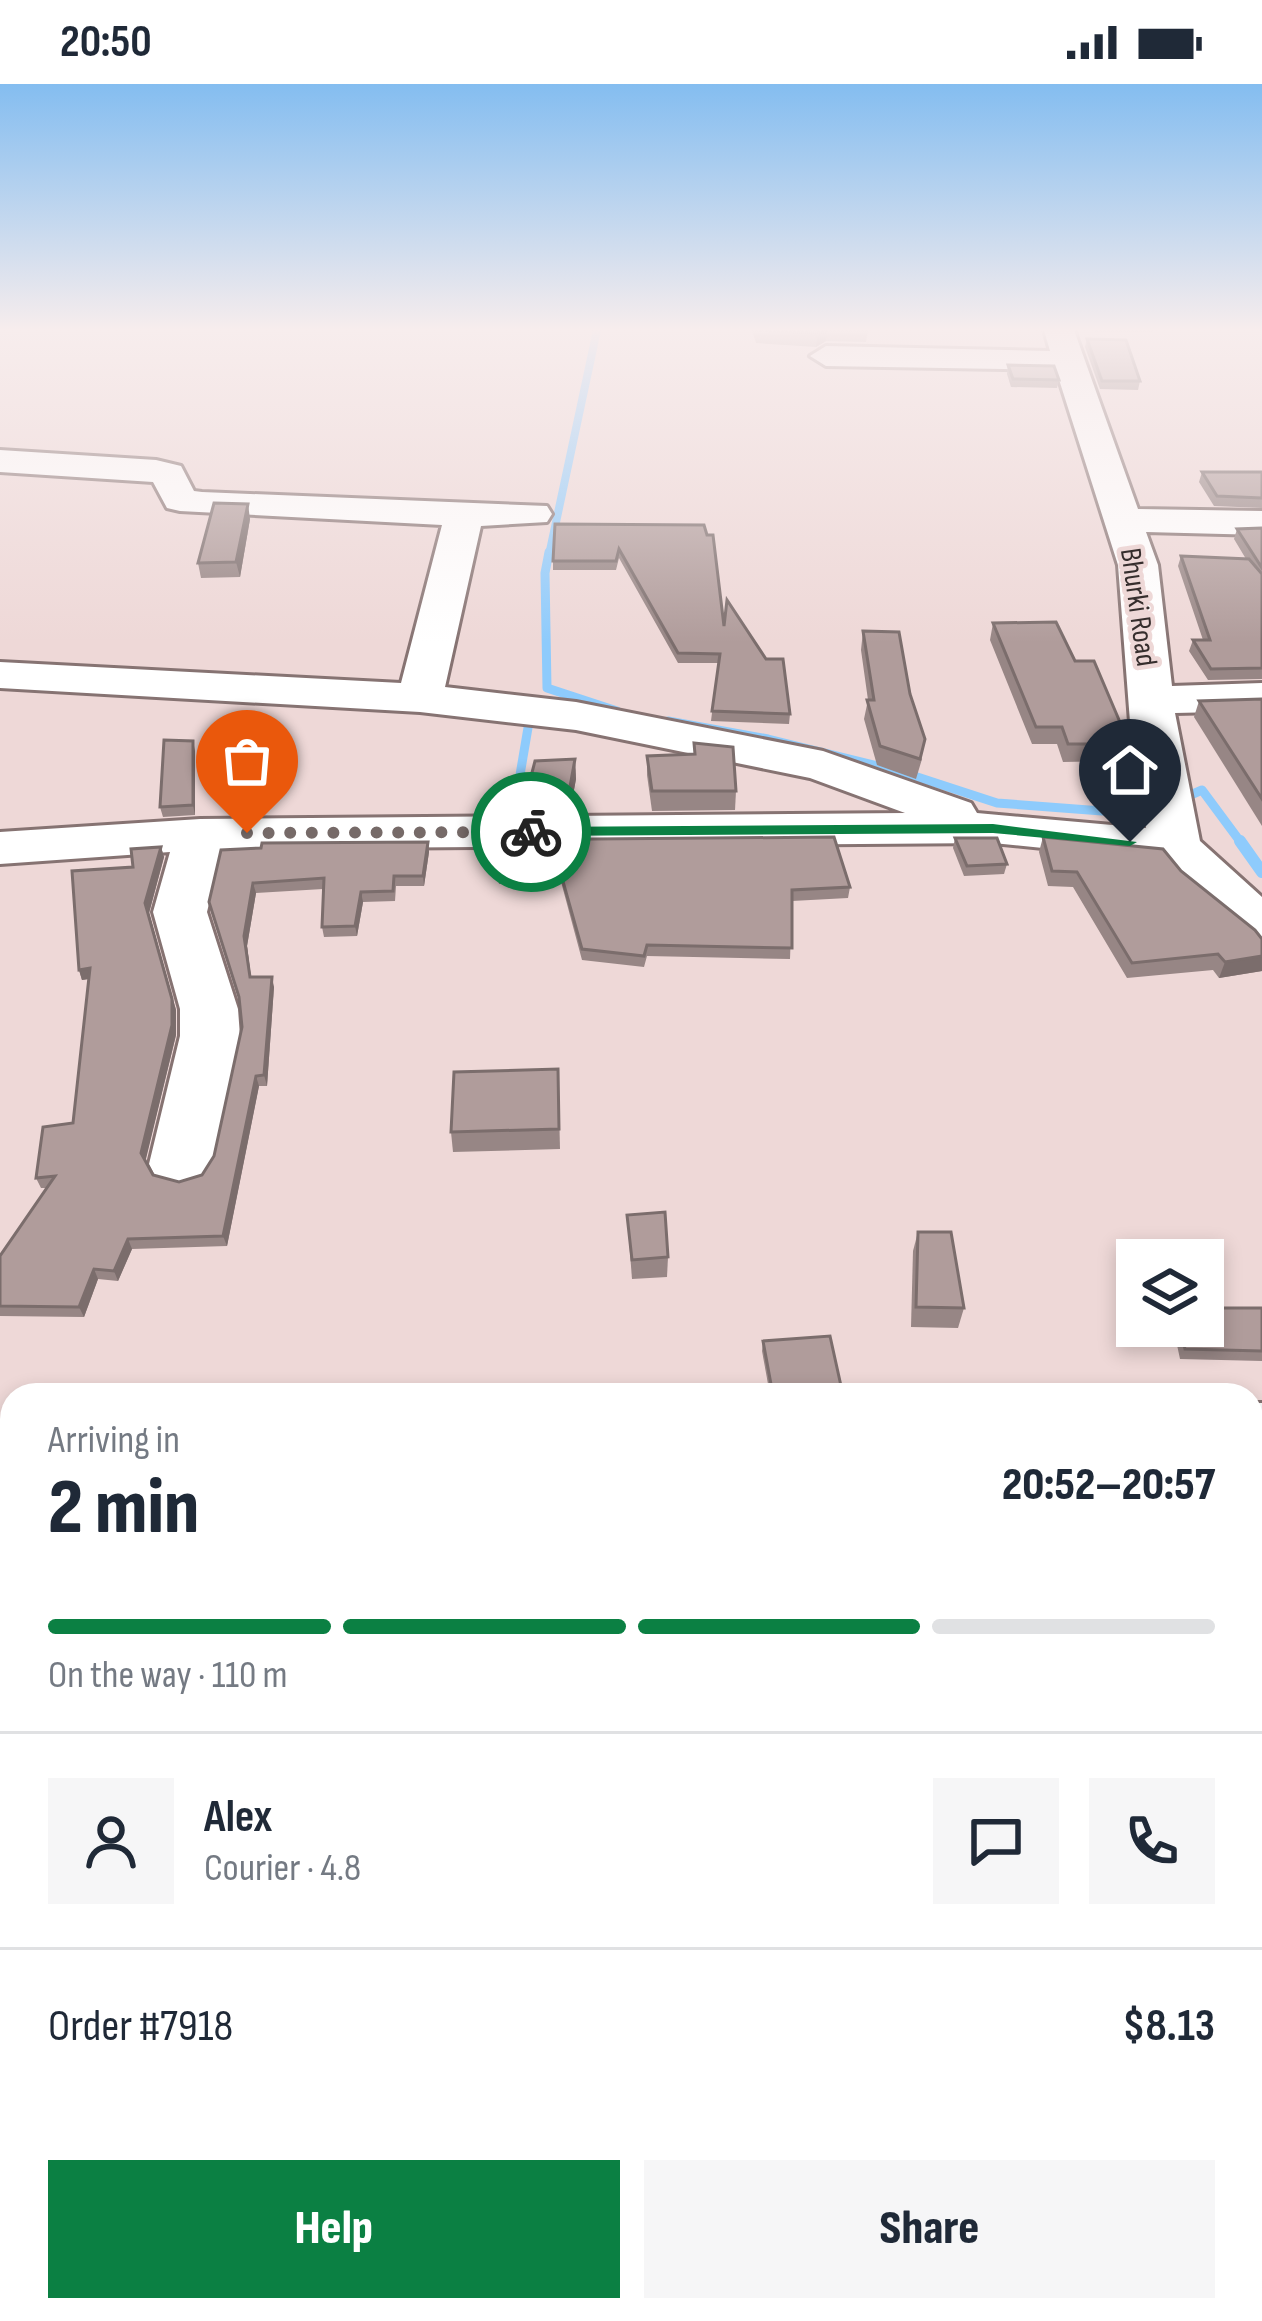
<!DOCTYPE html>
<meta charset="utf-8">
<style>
body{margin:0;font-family:"Sofia Sans Condensed",sans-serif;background:#f6f6f7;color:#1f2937;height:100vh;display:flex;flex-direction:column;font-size:45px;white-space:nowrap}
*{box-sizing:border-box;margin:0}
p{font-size:39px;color:#747a83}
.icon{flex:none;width:66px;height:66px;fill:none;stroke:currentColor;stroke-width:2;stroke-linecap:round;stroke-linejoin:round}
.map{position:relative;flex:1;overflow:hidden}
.drawer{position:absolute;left:0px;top:1299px;width:1263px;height:939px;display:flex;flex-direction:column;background:#fff;border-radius:36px 36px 0 0;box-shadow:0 6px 18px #0003}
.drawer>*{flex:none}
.controls{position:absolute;left:1116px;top:1155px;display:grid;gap:24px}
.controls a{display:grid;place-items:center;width:108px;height:108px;border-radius:0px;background:#fff;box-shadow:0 6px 18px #0003;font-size:60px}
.pin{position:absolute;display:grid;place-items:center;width:102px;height:102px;color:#fff;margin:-123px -51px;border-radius:50% 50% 50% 0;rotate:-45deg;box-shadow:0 0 12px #0007}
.pin .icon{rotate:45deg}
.courier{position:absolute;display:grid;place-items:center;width:120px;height:120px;margin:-60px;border:9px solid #0b8043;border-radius:50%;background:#fff;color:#222;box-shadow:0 3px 15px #0007}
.overview em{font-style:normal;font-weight:800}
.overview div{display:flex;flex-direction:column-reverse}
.overview{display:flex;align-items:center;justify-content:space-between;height:204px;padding:0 48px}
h1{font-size:78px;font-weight:800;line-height:90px}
.bar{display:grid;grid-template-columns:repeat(4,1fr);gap:18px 12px;align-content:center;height:144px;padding:0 48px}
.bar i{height:15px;border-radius:9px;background:#e0e1e3}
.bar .active{background:#0b8043}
.bar p{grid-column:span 4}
.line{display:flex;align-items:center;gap:30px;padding:0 48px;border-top:3px solid #e0e1e3}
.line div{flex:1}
.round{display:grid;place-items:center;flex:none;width:126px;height:126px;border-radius:0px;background:#f6f6f7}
.primary-button{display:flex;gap:24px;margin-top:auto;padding:24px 48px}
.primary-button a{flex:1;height:138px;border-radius:0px;background:#0b8043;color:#fff;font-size:48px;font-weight:800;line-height:138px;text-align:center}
.primary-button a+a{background:#f6f6f7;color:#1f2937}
.status{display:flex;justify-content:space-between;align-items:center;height:84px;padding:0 60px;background:#fff;direction:ltr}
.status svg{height:33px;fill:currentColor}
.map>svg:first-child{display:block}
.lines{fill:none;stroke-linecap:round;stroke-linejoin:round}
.stream-far2{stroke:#8ecbfc;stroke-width:8}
.stream-far1{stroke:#8ecbfc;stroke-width:9}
.stream{stroke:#8ecbfc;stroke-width:12}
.minor-casing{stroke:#867372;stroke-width:6}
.minor{fill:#fff;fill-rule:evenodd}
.wall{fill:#978685}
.shaded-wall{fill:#7b6d6c}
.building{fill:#b09c9b;stroke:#7b6d6c;stroke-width:3}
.route{fill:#0b8043}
.done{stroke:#766a68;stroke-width:12;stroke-dasharray:0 21.6}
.labels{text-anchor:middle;stroke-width:9;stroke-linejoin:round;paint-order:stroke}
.far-street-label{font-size:30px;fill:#362e2d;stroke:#eed8d7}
</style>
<div class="status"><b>20:50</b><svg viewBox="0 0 49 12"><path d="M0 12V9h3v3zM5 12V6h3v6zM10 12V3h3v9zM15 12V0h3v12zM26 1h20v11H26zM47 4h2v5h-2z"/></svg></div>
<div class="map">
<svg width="1262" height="2237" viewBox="0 0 1262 2237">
<rect width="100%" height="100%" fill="#eed8d7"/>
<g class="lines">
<polyline class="stream-far2" points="549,471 597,246"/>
<g class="stream-far1">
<polyline points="549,468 545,489 547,604 617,627"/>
<polyline points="668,637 768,655 902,688 997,719 1102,727 1157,719"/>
<polyline points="1179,716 1202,706 1242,760"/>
<polyline points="512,738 530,632"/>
</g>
<polyline class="stream" points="1240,757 1262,788"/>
<g class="minor-casing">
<g id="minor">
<polygon points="1044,246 1074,246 1138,425 1262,427 1262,451 1146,448 1158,481 1172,602 1262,599 1262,627 1175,629 1200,757 1262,813 1262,860 1243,855 1160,776 993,759 222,765 207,828 238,925 240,952 213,1080 204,1097 181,1104 158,1097 149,1080 180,952 180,925 153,828 170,768 0,780 0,748 200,735 905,729 810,694 576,646 420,628 0,604 0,578 401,599 442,441 180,427 167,424 153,398 0,388 0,366 156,376 181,382 194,407 202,408 547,422 552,430 547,438 481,442 445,603 576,618 823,667 971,719 977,729 1146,744 1130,638 1118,481 1056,286 826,282 810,272 826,262 1050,267"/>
<polygon points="1251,1319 1262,1319 1262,1385 1251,1383"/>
<polygon points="362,2226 472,2226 472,2237 360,2237"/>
<polygon points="752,2226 862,2226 864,2237 752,2237"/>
</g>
</g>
<use href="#minor" class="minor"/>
</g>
<g class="wall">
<polygon points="752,246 868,246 866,258 826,257 816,263 756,259"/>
<polygon points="1093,246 1153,246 1152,248 1094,248"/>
<polygon points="1087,255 1140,297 1138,306 1100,305 1085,263"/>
<polygon points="1008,281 1059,296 1057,304 1011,303 1007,290"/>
<polygon points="1202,388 1262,388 1262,424 1214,422 1199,398"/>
<polygon points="250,435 240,493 201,494 198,479"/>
<polygon points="704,441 724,542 790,630 789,640 711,637 718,579 678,579 619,474 616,486 553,486 553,477"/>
<polygon points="1262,444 1262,595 1208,596 1189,567 1193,556 1203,556 1178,482 1181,472 1246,475 1234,455 1237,445"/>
<polygon points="993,539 1075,577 1122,643 1118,654 1121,660 1116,677 1063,678 1057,660 1032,660 990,556"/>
<polygon points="863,547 922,675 916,695 877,681 864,635 868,616 861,566"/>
<polygon points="1262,615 1262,742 1194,633 1199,617"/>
<polygon points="195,667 195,731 163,733 160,723"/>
<polygon points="647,672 736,707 735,726 652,727 647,691"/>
<polygon points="575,675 576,695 570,727 529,728 527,708"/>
<polygon points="1043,753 1181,787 1262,855 1262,887 1219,894 1213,886 1127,894 1073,803 1048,802 1039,768"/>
<polygon points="955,754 1007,780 1004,790 964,792 953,764"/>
<polygon points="493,756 850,803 848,814 792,817 790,875 647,872 644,883 582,876 560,794 499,800"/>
<polygon points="428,758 429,768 424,802 396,802 395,817 363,818 357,852 324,853 322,843 323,805 256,809 247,862 251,893 274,903 267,1002 259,1002 227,1162 132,1165 118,1197 98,1195 84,1233 0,1232 0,1172 47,1104 41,1104 36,1094 73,1039 89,895 82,896 79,886 161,763 164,773 149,829 176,926 176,951 145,1077 153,1091 179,1098 202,1091 214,1072 242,943 221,766"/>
<polygon points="558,985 560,1065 453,1068 451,1048"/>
<polygon points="627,1131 668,1173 667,1193 632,1195"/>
<polygon points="918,1148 964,1224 958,1244 911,1243 913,1167"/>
<polygon points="1262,1224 1262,1277 1180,1275 1173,1242 1203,1242"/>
<polygon points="763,1257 843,1311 770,1311 762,1267"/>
<polygon points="1251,1359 1257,1370 1262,1371 1262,1442 1251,1442"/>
<polygon points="1262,2123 1262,2234 1121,2237 1119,2226 1251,2226"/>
</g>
<g class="shaded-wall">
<polygon points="824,246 827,246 826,257 816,263 817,250"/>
<polygon points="248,420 250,435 240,493 236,478"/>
<polygon points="193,657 195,667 195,731 193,721"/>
<polygon points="575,675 576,695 570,727 569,708"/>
<polygon points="428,758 429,768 424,802 423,792"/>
<polygon points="161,763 164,773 149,829 176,926 176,951 145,1079 141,1069 145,819"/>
<polygon points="253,799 256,809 247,862 252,903 244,852"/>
<polygon points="361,808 363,818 357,852 355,842"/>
<polygon points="1262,872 1262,887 1219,894 1225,878"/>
<polygon points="90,884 94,894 82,896 79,886"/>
<polygon points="272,893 274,903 267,1002 264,991"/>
<polygon points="256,992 259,1002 227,1162 223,1152"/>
<polygon points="128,1155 132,1165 118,1197 114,1187"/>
<polygon points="94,1185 98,1195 84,1233 79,1223"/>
</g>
<g class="building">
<polygon points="757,246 824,246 817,250"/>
<polygon points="1087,255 1126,256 1140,297 1102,297"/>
<polygon points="1008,281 1054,282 1059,296 1013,295"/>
<polygon points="1202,388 1262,388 1262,414 1217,412"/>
<polygon points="214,419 248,420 236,478 198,479"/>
<polygon points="555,440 704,441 707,451 713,451 724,542 727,516 766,575 783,575 790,630 712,627 720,570 678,569 619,465 616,477 553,477"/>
<polygon points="1262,444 1262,484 1237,445"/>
<polygon points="1181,472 1249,475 1262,490 1262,584 1211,585 1193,556 1210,556"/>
<polygon points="1056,538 1075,577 1094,577 1122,643 1114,643 1121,660 1068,660 1062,643 1036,643 993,539"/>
<polygon points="863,547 899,548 910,610 925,655 920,675 880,662 867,616 874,616"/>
<polygon points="1262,615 1262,715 1199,617"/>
<polygon points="164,656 193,657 193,721 160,723"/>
<polygon points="694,659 733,663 736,707 652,707 647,672 695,670"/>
<polygon points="575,675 569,708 527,708 535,677"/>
<polygon points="834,753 850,803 792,806 792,864 647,861 644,872 582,865 559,783 498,789 493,756"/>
<polygon points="1043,753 1163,765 1181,787 1255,846 1262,855 1262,872 1225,878 1218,870 1132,879 1077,788 1052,787"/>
<polygon points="955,754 997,754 1007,780 967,782"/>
<polygon points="428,758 423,792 394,792 393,807 361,808 355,842 322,843 324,794 253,799 244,852 250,893 272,893 264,991 256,992 223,1152 128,1155 114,1187 94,1185 79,1223 0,1222 0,1172 55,1092 36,1094 43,1043 73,1039 90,884 79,886 72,787 133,783 131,765 161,763 145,819 172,915 172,941 141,1069 153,1091 179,1098 202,1091 214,1072 242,943 239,913 209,818 221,766 261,764 262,759"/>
<polygon points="558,985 559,1045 451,1048 454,988"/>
<polygon points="665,1128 668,1173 632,1176 627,1131"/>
<polygon points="918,1148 951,1148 964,1224 916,1223"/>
<polygon points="1203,1224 1262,1224 1262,1267 1185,1265 1180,1242 1203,1242"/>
<polygon points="830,1252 843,1311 773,1311 763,1257"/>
<polygon points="1251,1359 1256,1359 1257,1370 1262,1371 1262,1427 1251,1426"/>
<polygon points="1262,2123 1262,2232 1200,2233 1201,2237 1135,2237 1133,2226 1251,2226 1251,2124"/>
</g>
<linearGradient id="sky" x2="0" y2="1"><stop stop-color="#84bdf0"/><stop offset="0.44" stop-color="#f7eded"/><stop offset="1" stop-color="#f7eded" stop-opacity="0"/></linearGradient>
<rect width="1262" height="559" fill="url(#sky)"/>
<polygon class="route" points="993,740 1137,758 1130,762 993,749 531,752 524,748 531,743"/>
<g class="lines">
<polyline class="done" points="247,749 531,748"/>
</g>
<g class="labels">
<g class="far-street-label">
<text transform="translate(1139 523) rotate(82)" y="10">Bhurki Road</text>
</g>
</g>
</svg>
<div class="controls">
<a><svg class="icon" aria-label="layers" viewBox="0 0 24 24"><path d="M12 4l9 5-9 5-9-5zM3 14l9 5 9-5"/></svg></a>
</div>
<div class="pin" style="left:247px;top:749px;background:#ea580c"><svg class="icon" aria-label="bag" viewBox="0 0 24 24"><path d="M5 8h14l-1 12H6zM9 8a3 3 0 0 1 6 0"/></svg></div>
<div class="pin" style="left:1130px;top:758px;background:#1f2937"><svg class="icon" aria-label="home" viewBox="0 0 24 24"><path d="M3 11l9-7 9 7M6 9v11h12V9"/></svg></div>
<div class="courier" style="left:531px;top:748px"><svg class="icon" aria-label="bike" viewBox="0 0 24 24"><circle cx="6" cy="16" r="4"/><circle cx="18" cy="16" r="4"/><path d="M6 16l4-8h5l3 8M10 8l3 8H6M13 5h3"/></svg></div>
<section class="drawer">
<div class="overview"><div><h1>2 min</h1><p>Arriving in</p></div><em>20:52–20:57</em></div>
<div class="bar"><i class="active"></i><i class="active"></i><i class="active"></i><i></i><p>On the way · 110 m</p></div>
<div class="line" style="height:216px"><a class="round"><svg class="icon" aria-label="person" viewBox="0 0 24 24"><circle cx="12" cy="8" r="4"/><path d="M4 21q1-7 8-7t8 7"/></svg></a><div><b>Alex</b><p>Courier · 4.8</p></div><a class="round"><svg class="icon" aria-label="chat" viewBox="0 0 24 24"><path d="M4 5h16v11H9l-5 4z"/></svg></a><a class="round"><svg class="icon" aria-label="phone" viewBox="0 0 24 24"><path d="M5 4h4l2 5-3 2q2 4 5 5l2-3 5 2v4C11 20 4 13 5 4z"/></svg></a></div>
<div class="line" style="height:156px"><div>Order #7918</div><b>$8.13</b></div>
<div class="primary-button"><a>Help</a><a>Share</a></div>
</section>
</div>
